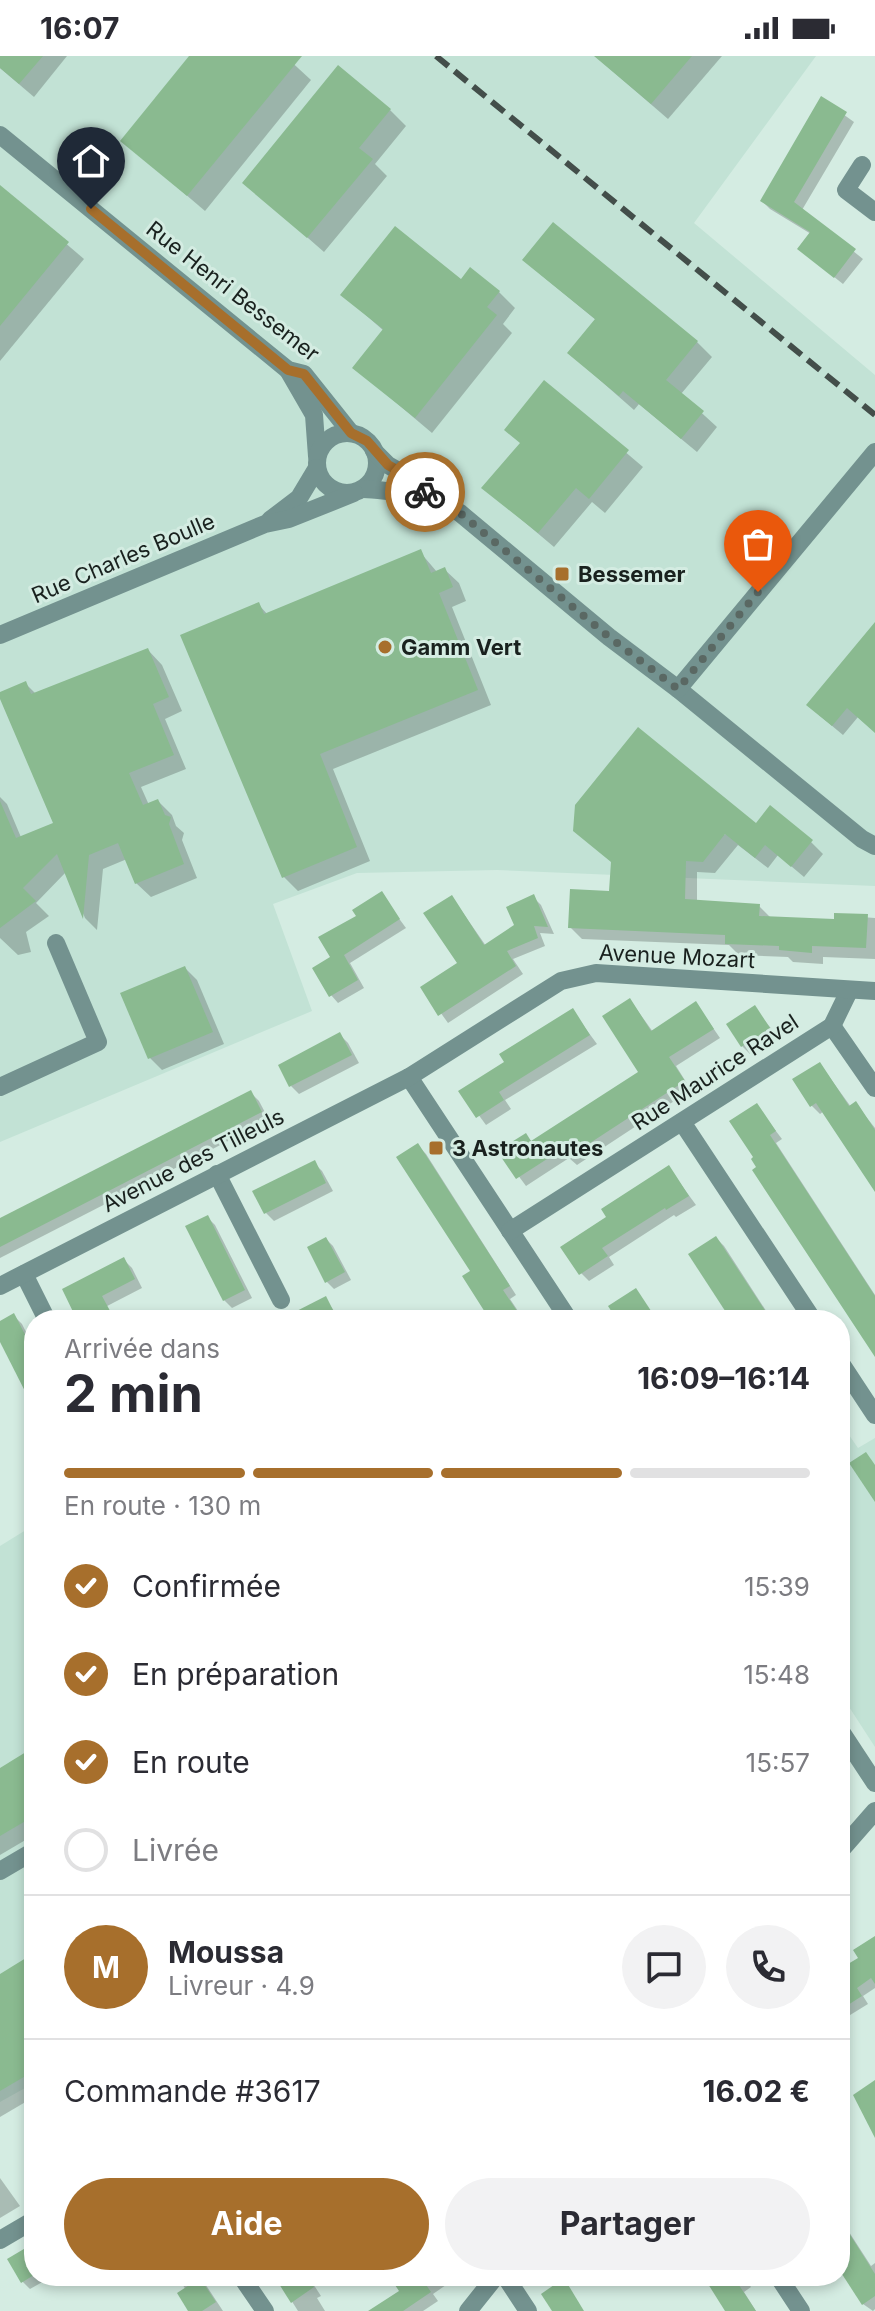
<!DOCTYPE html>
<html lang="fr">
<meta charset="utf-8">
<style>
body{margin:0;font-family:Inter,sans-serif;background:#f2f2f3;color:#2b2b33;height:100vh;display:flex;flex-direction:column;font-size:30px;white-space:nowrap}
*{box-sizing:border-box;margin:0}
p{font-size:26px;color:#7c7c81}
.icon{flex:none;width:44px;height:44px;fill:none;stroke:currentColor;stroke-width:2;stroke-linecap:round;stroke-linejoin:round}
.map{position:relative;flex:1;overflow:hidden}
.side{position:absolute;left:24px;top:1254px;width:826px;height:976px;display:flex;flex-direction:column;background:#fff;border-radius:32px;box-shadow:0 4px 12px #0003}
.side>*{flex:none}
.pin{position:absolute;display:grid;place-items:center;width:68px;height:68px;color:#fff;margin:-82px -34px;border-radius:50% 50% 50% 0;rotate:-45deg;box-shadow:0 0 8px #0007}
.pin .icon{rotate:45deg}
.courier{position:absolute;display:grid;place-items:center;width:80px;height:80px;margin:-40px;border:6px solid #a76f2c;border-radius:50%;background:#fff;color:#222;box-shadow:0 2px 10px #0007}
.headline em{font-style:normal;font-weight:700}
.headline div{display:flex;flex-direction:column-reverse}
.headline{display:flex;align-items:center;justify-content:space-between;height:136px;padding:0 40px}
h1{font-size:52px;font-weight:700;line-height:60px}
.bar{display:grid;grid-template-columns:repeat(4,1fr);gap:12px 8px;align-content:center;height:96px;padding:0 40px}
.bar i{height:10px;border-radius:6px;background:#e1e1e2}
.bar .selected{background:#a76f2c}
.bar p{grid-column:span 4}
.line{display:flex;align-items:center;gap:20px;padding:0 40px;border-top:2px solid #e1e1e2}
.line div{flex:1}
.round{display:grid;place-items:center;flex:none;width:84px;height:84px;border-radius:42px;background:#f2f2f3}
ol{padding:0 40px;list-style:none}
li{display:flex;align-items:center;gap:24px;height:88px}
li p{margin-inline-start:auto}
li .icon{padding:8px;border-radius:50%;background:#a76f2c;color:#fff;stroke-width:4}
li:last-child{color:#7c7c81}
li i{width:44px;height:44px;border:4px solid #e1e1e2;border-radius:50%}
.button{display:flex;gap:16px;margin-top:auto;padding:16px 40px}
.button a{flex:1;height:92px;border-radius:48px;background:#a76f2c;color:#fff;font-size:32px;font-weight:700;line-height:92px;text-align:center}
.button a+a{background:#f2f2f3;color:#2b2b33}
.status{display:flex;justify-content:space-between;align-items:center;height:56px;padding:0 40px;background:#fff;direction:ltr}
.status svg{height:22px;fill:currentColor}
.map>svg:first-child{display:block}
.built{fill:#c2e2d5}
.shadow{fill:#0003}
.building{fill:#8aba90}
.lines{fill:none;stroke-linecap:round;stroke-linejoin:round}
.street{stroke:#73928f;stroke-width:18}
.rail{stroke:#434e4a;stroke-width:6;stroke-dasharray:16 8;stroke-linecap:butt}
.done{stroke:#5a6863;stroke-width:8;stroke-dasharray:0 14.4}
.route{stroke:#a76f2c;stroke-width:10}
.poi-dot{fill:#a76f2c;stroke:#d4ece2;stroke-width:3}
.labels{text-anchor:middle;stroke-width:6;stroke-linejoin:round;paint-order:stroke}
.street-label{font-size:22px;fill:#19211e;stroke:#d4ece2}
.poi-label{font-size:22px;font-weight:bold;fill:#19211e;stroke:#d4ece2;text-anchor:start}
</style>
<div class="status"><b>16:07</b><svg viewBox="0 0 49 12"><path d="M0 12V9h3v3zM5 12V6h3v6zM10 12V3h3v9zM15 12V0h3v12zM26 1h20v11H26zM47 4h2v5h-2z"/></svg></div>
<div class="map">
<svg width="875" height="2255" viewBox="0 0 875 2255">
<rect width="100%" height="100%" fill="#d4ece2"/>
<g class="built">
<polygon points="0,0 816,0 694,167 875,319 875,830 497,814 357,817 273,848 312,955 0,1086"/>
<polygon points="840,1366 858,1392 875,1382 875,1691 840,1637"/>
<polygon points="34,1469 34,2027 0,2046 0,1490"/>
</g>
<g class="shadow">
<polygon points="0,0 67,0 34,41 0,12"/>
<polygon points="192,0 285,0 311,24 205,155 123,85"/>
<polygon points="595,0 722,0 668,63"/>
<polygon points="822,43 854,66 802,154 863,203 843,228 799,193 811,178 770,153 762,145"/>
<polygon points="390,54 406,70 375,108 387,120 324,196 245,127"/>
<polygon points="1,132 84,203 0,305 0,134"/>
<polygon points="540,218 697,286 712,301 681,338 717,371 697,396 639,348 634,354 569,297 596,264"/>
<polygon points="461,226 499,236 515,252 503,268 512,277 432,377 355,312 384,275 343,239"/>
<polygon points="544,327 643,411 605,457 592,446 554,491 484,432 521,388"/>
<polygon points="420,496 437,516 444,513 459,527 466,545 452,551 491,649 333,713 370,805 298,835 283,820 259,549 268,559"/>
<polygon points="875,577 875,676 858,661 843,679 819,659"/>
<polygon points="148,594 162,609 182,655 165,663 186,713 141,731 149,749 158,745 172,759 176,770 184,777 182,784 197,822 151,841 136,827 127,803 103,813 97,874 85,862 66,816 36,847 49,860 26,876 31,896 18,899 0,882 0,741 7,748 23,786 55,768 26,628 36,638"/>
<polygon points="757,770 811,786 823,798 804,821 778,799 768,812 738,789 715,817 697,816 697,846 759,850 772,863 836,865 836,859 875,862 875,903 823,901 823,908 793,906 788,901 739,899 729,889 582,883 570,871 611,837 613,807"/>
<polygon points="381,838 406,872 350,907 364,932 338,947 331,939 333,902 359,861"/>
<polygon points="452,841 486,890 517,870 533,841 541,849 554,878 540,877 545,890 513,903 523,918 448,967 423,932 460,908"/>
<polygon points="185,912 197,924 224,988 162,1014 150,1002"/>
<polygon points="630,944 653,976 696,947 720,982 676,1010 691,1034 577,1109 569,1102 526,1130 500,1095 525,1079 533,1087 640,1016"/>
<polygon points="755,952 777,980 750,998 742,990"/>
<polygon points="572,954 597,988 505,1044 511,1053 486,1069 461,1035 507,1006"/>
<polygon points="340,979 348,987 359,1007 299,1038 291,1030"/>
<polygon points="820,1008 851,1051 856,1048 875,1072 875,1133 824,1055 820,1058 812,1050 795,1024"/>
<polygon points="251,1037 259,1045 269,1064 0,1202 0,1164"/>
<polygon points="756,1049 782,1083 776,1087 875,1239 875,1297 759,1112"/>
<polygon points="418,1090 426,1098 516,1239 510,1243 524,1264 493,1264"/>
<polygon points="314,1107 322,1115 333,1135 274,1165 266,1157"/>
<polygon points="669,1112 696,1149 676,1161 674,1159 609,1201 614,1209 589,1225 581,1217 609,1162"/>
<polygon points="207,1161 215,1169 252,1242 232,1252 224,1244"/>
<polygon points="716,1182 724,1190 772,1264 734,1264"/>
<polygon points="326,1183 333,1190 351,1224 334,1233 327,1226"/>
<polygon points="124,1204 132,1212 142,1232 82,1263"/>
<polygon points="325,1243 341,1264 284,1264"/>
<polygon points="14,1260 22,1268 34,1292 34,1349 0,1282 0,1267"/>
<polygon points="34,1694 34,1779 0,1799 0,1714"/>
<polygon points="875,1882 875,1932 863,1940 868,1948 842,1964 849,1976 840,1981 840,1916 861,1902"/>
<polygon points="34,1900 34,2041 0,2061 0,1920"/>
<polygon points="34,2080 34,2098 27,2084"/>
<polygon points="0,2122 20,2150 0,2162"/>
<polygon points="840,2162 871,2210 875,2207 875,2253 873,2255 863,2248 840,2212"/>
<polygon points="34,2189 34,2220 53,2220 30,2233 22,2225"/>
<polygon points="177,2220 200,2220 223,2255 191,2255 186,2234"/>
<polygon points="276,2220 308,2220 321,2240 317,2242 325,2255 298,2255"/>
<polygon points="392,2220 459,2220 433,2238 438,2245 423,2255 371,2255 402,2235"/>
<polygon points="592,2220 614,2220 600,2229"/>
<polygon points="705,2220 743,2220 751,2231 744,2236 756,2255 728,2255"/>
</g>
<g class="building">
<polygon points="0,0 43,0 19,28 0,12"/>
<polygon points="189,0 302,0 187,140 120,85"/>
<polygon points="594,0 692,0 651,48"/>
<polygon points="338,9 391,53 359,92 373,103 307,182 242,127"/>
<polygon points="821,40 847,56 794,146 856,193 834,222 797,193 810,176 760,145"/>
<polygon points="0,129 69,186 0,270"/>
<polygon points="553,166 698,285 666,324 704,355 681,383 623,335 619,340 567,297 595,263 522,204"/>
<polygon points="395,170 461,223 470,211 500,235 487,251 497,259 415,362 352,312 383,273 340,239"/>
<polygon points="544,324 629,394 589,443 576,432 538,477 481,432 520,387 504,374"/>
<polygon points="421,493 431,517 445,511 453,531 439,537 478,634 320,698 357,791 282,822 180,579 259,546 264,558"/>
<polygon points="875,566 875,677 847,652 832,670 806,649"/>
<polygon points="148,592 169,641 153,648 174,699 129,717 143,749 158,743 165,759 171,761 169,768 184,808 135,828 118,787 89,799 83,863 57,798 23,832 36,845 0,872 0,745 16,782 53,767 0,643 0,636 26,625 31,638"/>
<polygon points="638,671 756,767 770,749 813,784 791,811 765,789 755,802 725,778 703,806 686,805 685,843 760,848 759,860 834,863 834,857 868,858 866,892 812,890 812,897 779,894 779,890 725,888 725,879 568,872 570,833 609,835 611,806 573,775 575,749"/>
<polygon points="382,835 400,863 344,899 358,924 329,941 312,912 330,901 318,881 356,860 352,854"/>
<polygon points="534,838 548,871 534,870 538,882 507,895 516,910 438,960 420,931 457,907 423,857 452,839 484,889 514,869 506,851"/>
<polygon points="185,910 213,976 148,1003 120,937"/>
<polygon points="630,942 651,975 696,945 714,973 669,1001 685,1025 567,1102 561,1094 516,1123 497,1095 526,1077 531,1085 638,1016 602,960"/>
<polygon points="755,949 770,972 741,991 726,968"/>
<polygon points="573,952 590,979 499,1036 504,1044 476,1062 458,1035 504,1006 499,998"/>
<polygon points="340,976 352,999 289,1031 278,1009"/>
<polygon points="820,1006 849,1050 856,1045 875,1074 875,1136 816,1047 810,1051 792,1023"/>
<polygon points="251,1034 262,1056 0,1191 0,1162"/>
<polygon points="757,1047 776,1075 770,1079 875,1240 875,1301 752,1114 756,1111 751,1103 753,1101 729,1065"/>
<polygon points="418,1087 510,1230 503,1234 523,1264 490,1264 462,1220 470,1215 396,1101"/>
<polygon points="315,1104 326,1127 264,1158 252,1135"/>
<polygon points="669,1109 689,1140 666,1154 665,1152 602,1192 608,1200 579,1219 560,1191 606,1161 601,1153"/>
<polygon points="208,1159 245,1234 223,1245 185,1170"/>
<polygon points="716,1180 766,1256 753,1264 731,1264 688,1198"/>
<polygon points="326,1181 345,1216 325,1227 307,1191"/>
<polygon points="124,1201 135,1223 102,1240 115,1264 77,1264 62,1233"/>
<polygon points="636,1232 657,1264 617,1264 608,1250"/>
<polygon points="326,1240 338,1264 279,1264"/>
<polygon points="14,1257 34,1296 34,1353 0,1286 0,1265"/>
<polygon points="866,1396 875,1409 875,1446 849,1407"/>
<polygon points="34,1691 34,1760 0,1780 0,1712"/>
<polygon points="875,1880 875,1928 871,1922 857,1932 862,1940 840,1954 840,1906 843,1911 858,1902 853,1894"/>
<polygon points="34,1897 34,2015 0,2035 0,1918"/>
<polygon points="875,2024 875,2082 853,2039"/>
<polygon points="840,2163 875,2218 875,2240 862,2249 840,2215"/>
<polygon points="34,2187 34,2219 21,2227 7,2203"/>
<polygon points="274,2220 307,2220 314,2231 291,2247"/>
<polygon points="389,2220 420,2220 431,2236 403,2255 368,2255 399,2235"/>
<polygon points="703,2220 733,2220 756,2255 725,2255"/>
<polygon points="200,2222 216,2246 202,2255 188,2255 177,2237"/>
<polygon points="564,2222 584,2255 552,2255 541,2238"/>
</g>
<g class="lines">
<g class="street">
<polyline points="0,79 288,314 304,318 351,377"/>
<polyline points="862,109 846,134 875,156"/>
<polyline points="288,314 314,359 317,400"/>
<circle cx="347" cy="407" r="30"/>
<polyline points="374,395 388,409 416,425 424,435 460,457 609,581 678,633 862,783 875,790"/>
<path d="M363 433C383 433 404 440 424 435"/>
<polyline points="270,464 299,442 317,412"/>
<polyline points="0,579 265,468 289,463 354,437"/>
<polyline points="678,633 875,396"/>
<polyline points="832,970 875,1032"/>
<polyline points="409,1021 569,1264"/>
<polyline points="0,1031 98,986 56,887"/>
<polyline points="682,1066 813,1264"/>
<polyline points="217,1118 281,1244"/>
<polyline points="510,1175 832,970 849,935"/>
<polyline points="24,1218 47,1264"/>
<polyline points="0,1230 409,1021 561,925 596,917 875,935"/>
<polyline points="840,1306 875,1359"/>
<polyline points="840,1674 875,1727"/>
<polyline points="840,1795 875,1755"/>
<polyline points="0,1815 34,1795"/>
<polyline points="0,2184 34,2164"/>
<polyline points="241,2220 265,2255"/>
<polyline points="505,2220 528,2255"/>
<polyline points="778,2220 801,2255"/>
<polyline points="468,2255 496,2220"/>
</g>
<polyline class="rail" points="436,0 875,359"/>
</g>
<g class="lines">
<polyline class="done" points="425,436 460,457 609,581 678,633 758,536"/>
<polyline class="route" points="91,153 288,314 304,318 351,377 367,385 388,409 416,425 425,436"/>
</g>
<g class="poi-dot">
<rect x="554" y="510" width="16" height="16" rx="4"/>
<circle cx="385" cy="591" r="8"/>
<rect x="428" y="1084" width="16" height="16" rx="4"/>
</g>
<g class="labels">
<g class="street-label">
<text transform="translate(233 235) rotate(38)" y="8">Rue Henri Bessemer</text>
<text transform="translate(123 502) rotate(-23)" y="8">Rue Charles Boulle</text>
<text transform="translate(677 900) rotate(3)" y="8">Avenue Mozart</text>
<text transform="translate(715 1016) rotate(-33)" y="8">Rue Maurice Ravel</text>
<text transform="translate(193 1104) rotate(-27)" y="8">Avenue des Tilleuls</text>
</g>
<g class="poi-label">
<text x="578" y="526">Bessemer</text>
<text x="401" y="599">Gamm Vert</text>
<text x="452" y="1100">3 Astronautes</text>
</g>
</g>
</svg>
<div class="pin" style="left:758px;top:536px;background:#ea580c"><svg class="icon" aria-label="bag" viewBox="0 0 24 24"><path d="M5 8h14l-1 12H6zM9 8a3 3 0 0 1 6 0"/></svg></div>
<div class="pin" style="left:91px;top:153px;background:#1f2937"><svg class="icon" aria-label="home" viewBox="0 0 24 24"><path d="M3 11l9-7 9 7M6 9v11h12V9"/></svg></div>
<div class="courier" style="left:425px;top:436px"><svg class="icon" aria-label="bike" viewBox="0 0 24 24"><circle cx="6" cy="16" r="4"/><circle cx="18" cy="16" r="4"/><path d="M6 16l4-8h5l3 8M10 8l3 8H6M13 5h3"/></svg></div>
<section class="side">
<div class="headline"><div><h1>2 min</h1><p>Arrivée dans</p></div><em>16:09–16:14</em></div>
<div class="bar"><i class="selected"></i><i class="selected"></i><i class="selected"></i><i></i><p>En route · 130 m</p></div>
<ol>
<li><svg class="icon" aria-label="check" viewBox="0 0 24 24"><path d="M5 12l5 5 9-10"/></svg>Confirmée<p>15:39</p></li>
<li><svg class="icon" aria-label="check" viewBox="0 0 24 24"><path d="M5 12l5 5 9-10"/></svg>En préparation<p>15:48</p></li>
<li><svg class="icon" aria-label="check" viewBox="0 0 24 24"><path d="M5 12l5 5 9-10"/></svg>En route<p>15:57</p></li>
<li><i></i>Livrée</li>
</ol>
<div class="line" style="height:144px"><b class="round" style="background:#a76f2c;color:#fff">M</b><div><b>Moussa</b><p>Livreur · 4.9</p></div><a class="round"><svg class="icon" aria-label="chat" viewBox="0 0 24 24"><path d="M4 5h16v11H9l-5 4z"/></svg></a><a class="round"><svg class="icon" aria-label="phone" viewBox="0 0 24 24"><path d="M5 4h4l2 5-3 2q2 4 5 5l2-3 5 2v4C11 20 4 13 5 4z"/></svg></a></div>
<div class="line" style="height:104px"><div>Commande #3617</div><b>16.02 €</b></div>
<div class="button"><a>Aide</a><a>Partager</a></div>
</section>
</div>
